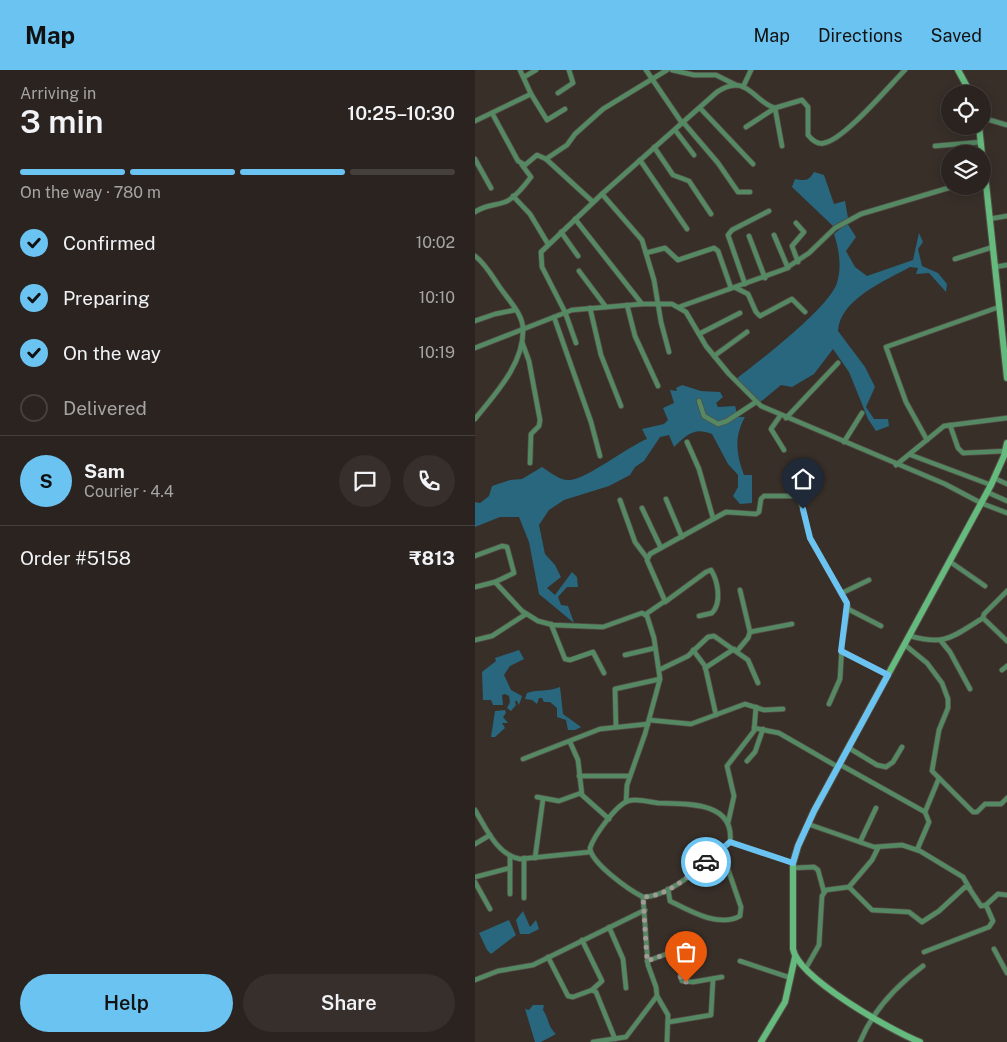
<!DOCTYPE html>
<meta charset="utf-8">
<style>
body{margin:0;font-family:"Public Sans",sans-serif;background:#362f2c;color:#f1f3f6;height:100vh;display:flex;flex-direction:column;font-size:19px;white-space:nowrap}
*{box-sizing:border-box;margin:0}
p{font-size:16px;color:#a5a4a4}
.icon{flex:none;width:28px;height:28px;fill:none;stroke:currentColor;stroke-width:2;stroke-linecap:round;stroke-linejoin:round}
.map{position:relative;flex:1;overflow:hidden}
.side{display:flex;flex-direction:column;background:#2a231f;width:475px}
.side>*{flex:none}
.buttons{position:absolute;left:466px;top:15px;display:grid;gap:10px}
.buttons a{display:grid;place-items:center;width:50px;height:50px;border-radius:50%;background:#2a231f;box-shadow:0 2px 12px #0003,0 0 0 1px #46403d;font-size:25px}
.pin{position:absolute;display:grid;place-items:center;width:42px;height:42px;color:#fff;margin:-51px -21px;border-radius:50% 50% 50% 0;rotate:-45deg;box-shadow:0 0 5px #0007}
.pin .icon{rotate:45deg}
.courier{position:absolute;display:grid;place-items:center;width:50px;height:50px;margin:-25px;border:4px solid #6bc3f2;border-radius:50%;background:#fff;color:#222;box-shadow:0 1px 6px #0007}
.head em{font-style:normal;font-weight:600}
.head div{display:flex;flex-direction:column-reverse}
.head{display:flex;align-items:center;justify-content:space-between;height:85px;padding:0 20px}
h1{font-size:32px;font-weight:600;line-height:38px}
.bar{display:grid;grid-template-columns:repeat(4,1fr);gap:8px 5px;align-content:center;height:60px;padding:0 20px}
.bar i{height:6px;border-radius:4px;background:#46403d}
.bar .on{background:#6bc3f2}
.bar p{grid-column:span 4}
.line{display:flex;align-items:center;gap:12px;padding:0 20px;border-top:1px solid #46403d}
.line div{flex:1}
.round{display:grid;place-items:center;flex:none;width:52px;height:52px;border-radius:26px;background:#362f2c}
ol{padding:0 20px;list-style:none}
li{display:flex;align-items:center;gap:15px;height:55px}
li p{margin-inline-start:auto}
li .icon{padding:5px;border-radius:50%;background:#6bc3f2;color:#111;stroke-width:4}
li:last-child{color:#a5a4a4}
li i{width:28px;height:28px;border:2px solid #46403d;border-radius:50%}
.cta{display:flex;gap:10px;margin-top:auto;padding:10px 20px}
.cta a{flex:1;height:58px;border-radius:30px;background:#6bc3f2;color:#111;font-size:20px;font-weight:600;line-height:58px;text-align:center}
.cta a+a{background:#362f2c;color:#f1f3f6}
header{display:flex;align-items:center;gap:30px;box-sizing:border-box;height:70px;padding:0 25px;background:#6bc3f2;color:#111}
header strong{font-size:24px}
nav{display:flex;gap:28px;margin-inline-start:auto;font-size:18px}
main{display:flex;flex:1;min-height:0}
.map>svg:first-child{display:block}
.water{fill:#28677d}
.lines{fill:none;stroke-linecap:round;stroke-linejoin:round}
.street-casing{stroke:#554d47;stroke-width:6}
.secondary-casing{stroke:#554d47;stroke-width:8}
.street{stroke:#558963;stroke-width:4.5}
.secondary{stroke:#65ba7d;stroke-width:6}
.done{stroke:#a19a96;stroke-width:5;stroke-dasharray:0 9}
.route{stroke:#6bc3f2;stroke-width:6}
</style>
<header>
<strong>Map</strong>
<nav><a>Map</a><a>Directions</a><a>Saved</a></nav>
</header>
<main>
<section class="side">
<div class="head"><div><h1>3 min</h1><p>Arriving in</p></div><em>10:25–10:30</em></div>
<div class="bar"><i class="on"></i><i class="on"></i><i class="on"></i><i></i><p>On the way · 780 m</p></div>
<ol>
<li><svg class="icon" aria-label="check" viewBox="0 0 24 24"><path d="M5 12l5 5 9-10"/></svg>Confirmed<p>10:02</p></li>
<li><svg class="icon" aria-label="check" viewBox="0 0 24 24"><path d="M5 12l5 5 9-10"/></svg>Preparing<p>10:10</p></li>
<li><svg class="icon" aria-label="check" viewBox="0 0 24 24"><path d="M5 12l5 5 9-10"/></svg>On the way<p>10:19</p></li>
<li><i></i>Delivered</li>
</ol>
<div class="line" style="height:90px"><b class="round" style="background:#6bc3f2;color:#111">S</b><div><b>Sam</b><p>Courier · 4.4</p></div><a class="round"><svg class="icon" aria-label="chat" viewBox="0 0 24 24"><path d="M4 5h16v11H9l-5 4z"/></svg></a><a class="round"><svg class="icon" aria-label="phone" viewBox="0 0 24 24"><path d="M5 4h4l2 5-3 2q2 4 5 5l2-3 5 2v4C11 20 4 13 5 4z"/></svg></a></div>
<div class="line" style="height:65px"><div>Order #5158</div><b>₹813</b></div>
<div class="cta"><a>Help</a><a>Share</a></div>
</section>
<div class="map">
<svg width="532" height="972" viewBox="0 0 532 972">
<rect width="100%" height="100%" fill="#382f29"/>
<g class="water">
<path d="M339 102 349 105 359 134 370 131 373 148 358 156 317 117 320 109C330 111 334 111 339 102Z"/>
<path d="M372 153 381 167 371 181 380 197 392 206 438 190 444 163 448 172 443 179 447 196 463 203 472 214 471 222 454 203 441 204 443 198 435 197C410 211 365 229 363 261L390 297 400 317 391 337 399 349H413L414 356 401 361 393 349 374 302 358 279 339 304 317 317 306 315 283 334 260 310C284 291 353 239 362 213 367 197 364 179 359 164Z"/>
<path d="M207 315 226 321 245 322 248 327 241 333 243 337 260 336 263 347H270C259 366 261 385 269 405H277V433L265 434 258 426 263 417V405L253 394 237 364C219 357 213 364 199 377L194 365 185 367 169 391 160 397 155 405 134 416 89 430 74 440 64 455 70 484 80 495 86 507 72 518 80 525 97 502 102 507 103 517H92L83 527 86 535 93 536 99 553 64 524 54 472 44 447H25L0 457V432L5 433 14 426 17 416 35 410 47 409 67 397C75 402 85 411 95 410 110 410 154 376 172 369L167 359 189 354 193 350 188 338 199 333 195 320 202 321 201 318Z"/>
<polygon points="44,580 49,589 35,596 29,605 36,620 47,626 44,635 42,631 40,631 41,635 36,641 32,638 35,632 34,626 30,624 27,625 28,635 18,635 16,630 8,630 7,602 21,591 20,588"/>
<path d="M85 617 88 644 106 657 100 660H93L91 650 82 647V638L75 632H69L67 628H64L62 634 57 630 50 629 52 623C64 619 73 622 85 617Z"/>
<polygon points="30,640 31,643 28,647 33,653 27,653 30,658 20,667 16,667 20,641"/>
<polygon points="48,841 55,857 61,850 64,859 54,864 45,864 41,850"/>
<polygon points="34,850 41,865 16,884 12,880 4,863"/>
<path d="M58 935H69L68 940C74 949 73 957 81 964L66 972H60L50 939 54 940Z"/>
</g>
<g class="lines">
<g class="street-casing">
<g id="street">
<polyline points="171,0 207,53"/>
<polyline points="197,0 219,5 241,5 261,15"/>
<polyline points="49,7 61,0"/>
<polyline points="268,17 276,0"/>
<polyline points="83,23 98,13 94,0"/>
<polyline points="56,24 72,50 90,39"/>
<polyline points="225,38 278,94"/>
<polyline points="17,43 43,91 50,95 62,85 71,89 92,75 100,64 128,39 192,0"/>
<polyline points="508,48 532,55"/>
<polyline points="0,51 56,24 45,0"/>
<polyline points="208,52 243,93 263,122 275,122"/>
<polyline points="271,57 300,38 307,76"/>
<polyline points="200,60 219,85"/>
<polyline points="460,76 506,72"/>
<polyline points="179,77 198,105 214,111 236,144"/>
<polyline points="0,89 16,118"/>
<polyline points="71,89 118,132"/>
<polyline points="165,90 212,159"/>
<polyline points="127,124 167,170 179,210 186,252 194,282"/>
<polyline points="38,126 55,144 73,174"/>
<path d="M0 142C10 135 19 136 30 132 39 129 50 115 56 107L47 95"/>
<polyline points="100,149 167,234"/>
<polyline points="514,149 532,146"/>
<polyline points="321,153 329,162 317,176 323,192"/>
<polyline points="86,162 103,186"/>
<polyline points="299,165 313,198"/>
<polyline points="274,166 290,208"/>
<polyline points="171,183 190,178 203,190 239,178 243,181 256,218"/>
<path d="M0 186C11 194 18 208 26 219 34 230 48 245 48 259 49 294 20 324 0 349"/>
<polyline points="480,189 518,177"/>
<polyline points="520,197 532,195"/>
<polyline points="104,201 131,237"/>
<polyline points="270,214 253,165 257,160 294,141"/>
<polyline points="261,218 273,224 281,242 285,246 317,229 330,242"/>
<polyline points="152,235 160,266 183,316"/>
<polyline points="204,237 310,199 334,183 360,158 386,144 480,116"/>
<polyline points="115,238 126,285 146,336"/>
<polyline points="79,247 116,352 125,386"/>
<polyline points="0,251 20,244 40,240"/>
<polyline points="224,264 265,243"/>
<polyline points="47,272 54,291 65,350 64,356 56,364 55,393"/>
<path d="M101 273 90 242 67 197 66 182 127 124 242 22C273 2 278 32 300 38L327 30 333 37V65C337 70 342 75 349 73 369 70 414 16 430 0"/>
<polyline points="0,278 97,240 167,234 197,234 211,242 231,276 254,304 286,336 470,414 506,433 532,443"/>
<polyline points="239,286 272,262"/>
<polyline points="224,331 229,346 243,354 252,351 281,332"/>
<polyline points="305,346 296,359 309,380"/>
<polyline points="311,348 363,293"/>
<polyline points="475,355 483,378 488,383 531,381"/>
<polyline points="452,370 431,332 411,277 524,237"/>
<polyline points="212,372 224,399 238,448"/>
<polyline points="369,372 387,343"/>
<polyline points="436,385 516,415"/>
<polyline points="421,395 469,356 532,348"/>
<polyline points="519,408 532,414"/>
<polyline points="512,422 532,431"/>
<polyline points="191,429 207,467"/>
<polyline points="145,430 160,472 172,488"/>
<polyline points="167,438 186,478"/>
<polyline points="0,486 27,476 32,477 39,503 20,512"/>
<polyline points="474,491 510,516"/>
<polyline points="0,517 20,512 47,541 63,551 78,555 128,557 167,543 172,546 179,568 185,609 170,664 152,715 151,732"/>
<polyline points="532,521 509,544 508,548 532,571"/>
<polyline points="367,523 394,510"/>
<path d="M190 532 231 502 236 500C243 511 247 533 237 543L224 546"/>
<polyline points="373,539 406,556"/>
<polyline points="171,544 190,531 172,490 175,484 251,442 281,444 284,442 286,429 289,426 324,426 335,468 373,536 367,575 365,609 354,634"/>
<polyline points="76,554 90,589 95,590 118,582 129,603"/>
<polyline points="275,562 317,554"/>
<path d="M435 566C471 576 477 567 508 548"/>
<polyline points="0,570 17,566 51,544"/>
<polyline points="466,571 475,582 495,619"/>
<polyline points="430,575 452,593 467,613 473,629 473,638 464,660 457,701 498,742 502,742 510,734 526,734 532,728"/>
<polyline points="218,580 230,596 241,645"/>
<polyline points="262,581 273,568 275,562 265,520"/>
<polyline points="366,581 413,605"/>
<polyline points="150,585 180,578"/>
<polyline points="230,598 259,579"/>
<polyline points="184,600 213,586 233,567 239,566 273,590 283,613"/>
<polyline points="527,600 532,596"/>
<polyline points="174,650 216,654 270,634 289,640 308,639"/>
<polyline points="141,657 140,619 185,609"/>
<polyline points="279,658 304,663 363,697"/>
<polyline points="95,672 103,690 107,725 134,749"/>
<polyline points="374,678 402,695 411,697 418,692 427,677"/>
<polyline points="48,689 125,659 173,654"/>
<polyline points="272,691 280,682 288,659"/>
<polyline points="364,694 450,742 454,752 442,780"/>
<polyline points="104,706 155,706"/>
<polyline points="62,727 84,731 106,723"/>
<path d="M0 740C11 758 22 785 45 789L115 782"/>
<polyline points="450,742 464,708"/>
<polyline points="253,753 259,726 252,696 279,661 281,637"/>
<polyline points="333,754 399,777 427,775 445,781 488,807 495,819"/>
<path d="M255 772C260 731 211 734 183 733 174 732 162 728 153 731 141 735 119 766 115 778 116 793 154 820 168 827 197 827 233 790 255 772L318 793"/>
<polyline points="385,772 401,738"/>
<polyline points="0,774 15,765"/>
<polyline points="35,787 35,824"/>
<polyline points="49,788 49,828"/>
<polyline points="60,788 68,729"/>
<polyline points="318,798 339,797 343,800 349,822"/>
<polyline points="0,807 35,798"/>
<polyline points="0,812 15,839"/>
<polyline points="374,817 397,790 403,778"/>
<path d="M193 819 195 831C215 841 244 858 265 846L266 837 246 779"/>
<polyline points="134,857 148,889 151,918"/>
<polyline points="107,870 127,911 117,920"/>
<polyline points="519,879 532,903"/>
<polyline points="449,882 514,857 518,851 511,835"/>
<polyline points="73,887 93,926 98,927 117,920 121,922 140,969"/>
<polyline points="172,891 211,877 217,891 205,906 207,911 218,912 247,907"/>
<polyline points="265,891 316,908"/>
<polyline points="331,898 344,875 347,826 351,820 374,817 397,840 434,842 447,852 464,841 490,817 494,818 506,836 511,835 523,824 532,825"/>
<polyline points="0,910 23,901 58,895 170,840"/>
<polyline points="182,926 193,945 192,972"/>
<polyline points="194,952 236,945 238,909"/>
<polyline points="118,972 151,967 182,926 181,917 173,895 168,827"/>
<path d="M385 972C398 940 421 916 448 896"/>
</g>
</g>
<g class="secondary-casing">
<g id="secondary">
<polyline points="483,0 496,24"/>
<polyline points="504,56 507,84"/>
<polyline points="508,86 532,308"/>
<polyline points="286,972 310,932 320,887"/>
<path d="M445 972C417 961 323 908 318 879V793L323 776 339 741 516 415 529 386 532 373"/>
</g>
</g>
<use href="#street" class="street"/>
<use href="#secondary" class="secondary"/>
</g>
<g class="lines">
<path class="done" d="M211 912 207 911 205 908 217 891 211 877 172 891 168 827C191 827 214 806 231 792"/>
<polyline class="route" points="231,792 255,772 318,793 323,776 339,741 413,605 366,581 372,533 335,468 328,439"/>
</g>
</svg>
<div class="buttons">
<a><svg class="icon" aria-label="locate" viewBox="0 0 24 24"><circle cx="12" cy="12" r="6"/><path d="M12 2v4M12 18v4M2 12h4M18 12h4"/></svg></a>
<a><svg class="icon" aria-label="layers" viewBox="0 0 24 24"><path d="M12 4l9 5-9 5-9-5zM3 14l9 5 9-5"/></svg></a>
</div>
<div class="pin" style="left:211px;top:912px;background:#ea580c"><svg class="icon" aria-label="bag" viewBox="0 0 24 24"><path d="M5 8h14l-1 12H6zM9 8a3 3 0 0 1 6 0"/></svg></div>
<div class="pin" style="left:328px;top:439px;background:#1f2937"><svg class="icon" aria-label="home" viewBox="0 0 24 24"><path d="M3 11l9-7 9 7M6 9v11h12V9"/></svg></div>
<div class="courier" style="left:231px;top:792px"><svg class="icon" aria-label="car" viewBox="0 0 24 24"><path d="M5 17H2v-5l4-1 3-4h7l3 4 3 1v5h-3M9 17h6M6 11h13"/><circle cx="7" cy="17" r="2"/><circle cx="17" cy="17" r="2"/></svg></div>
</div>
</main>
